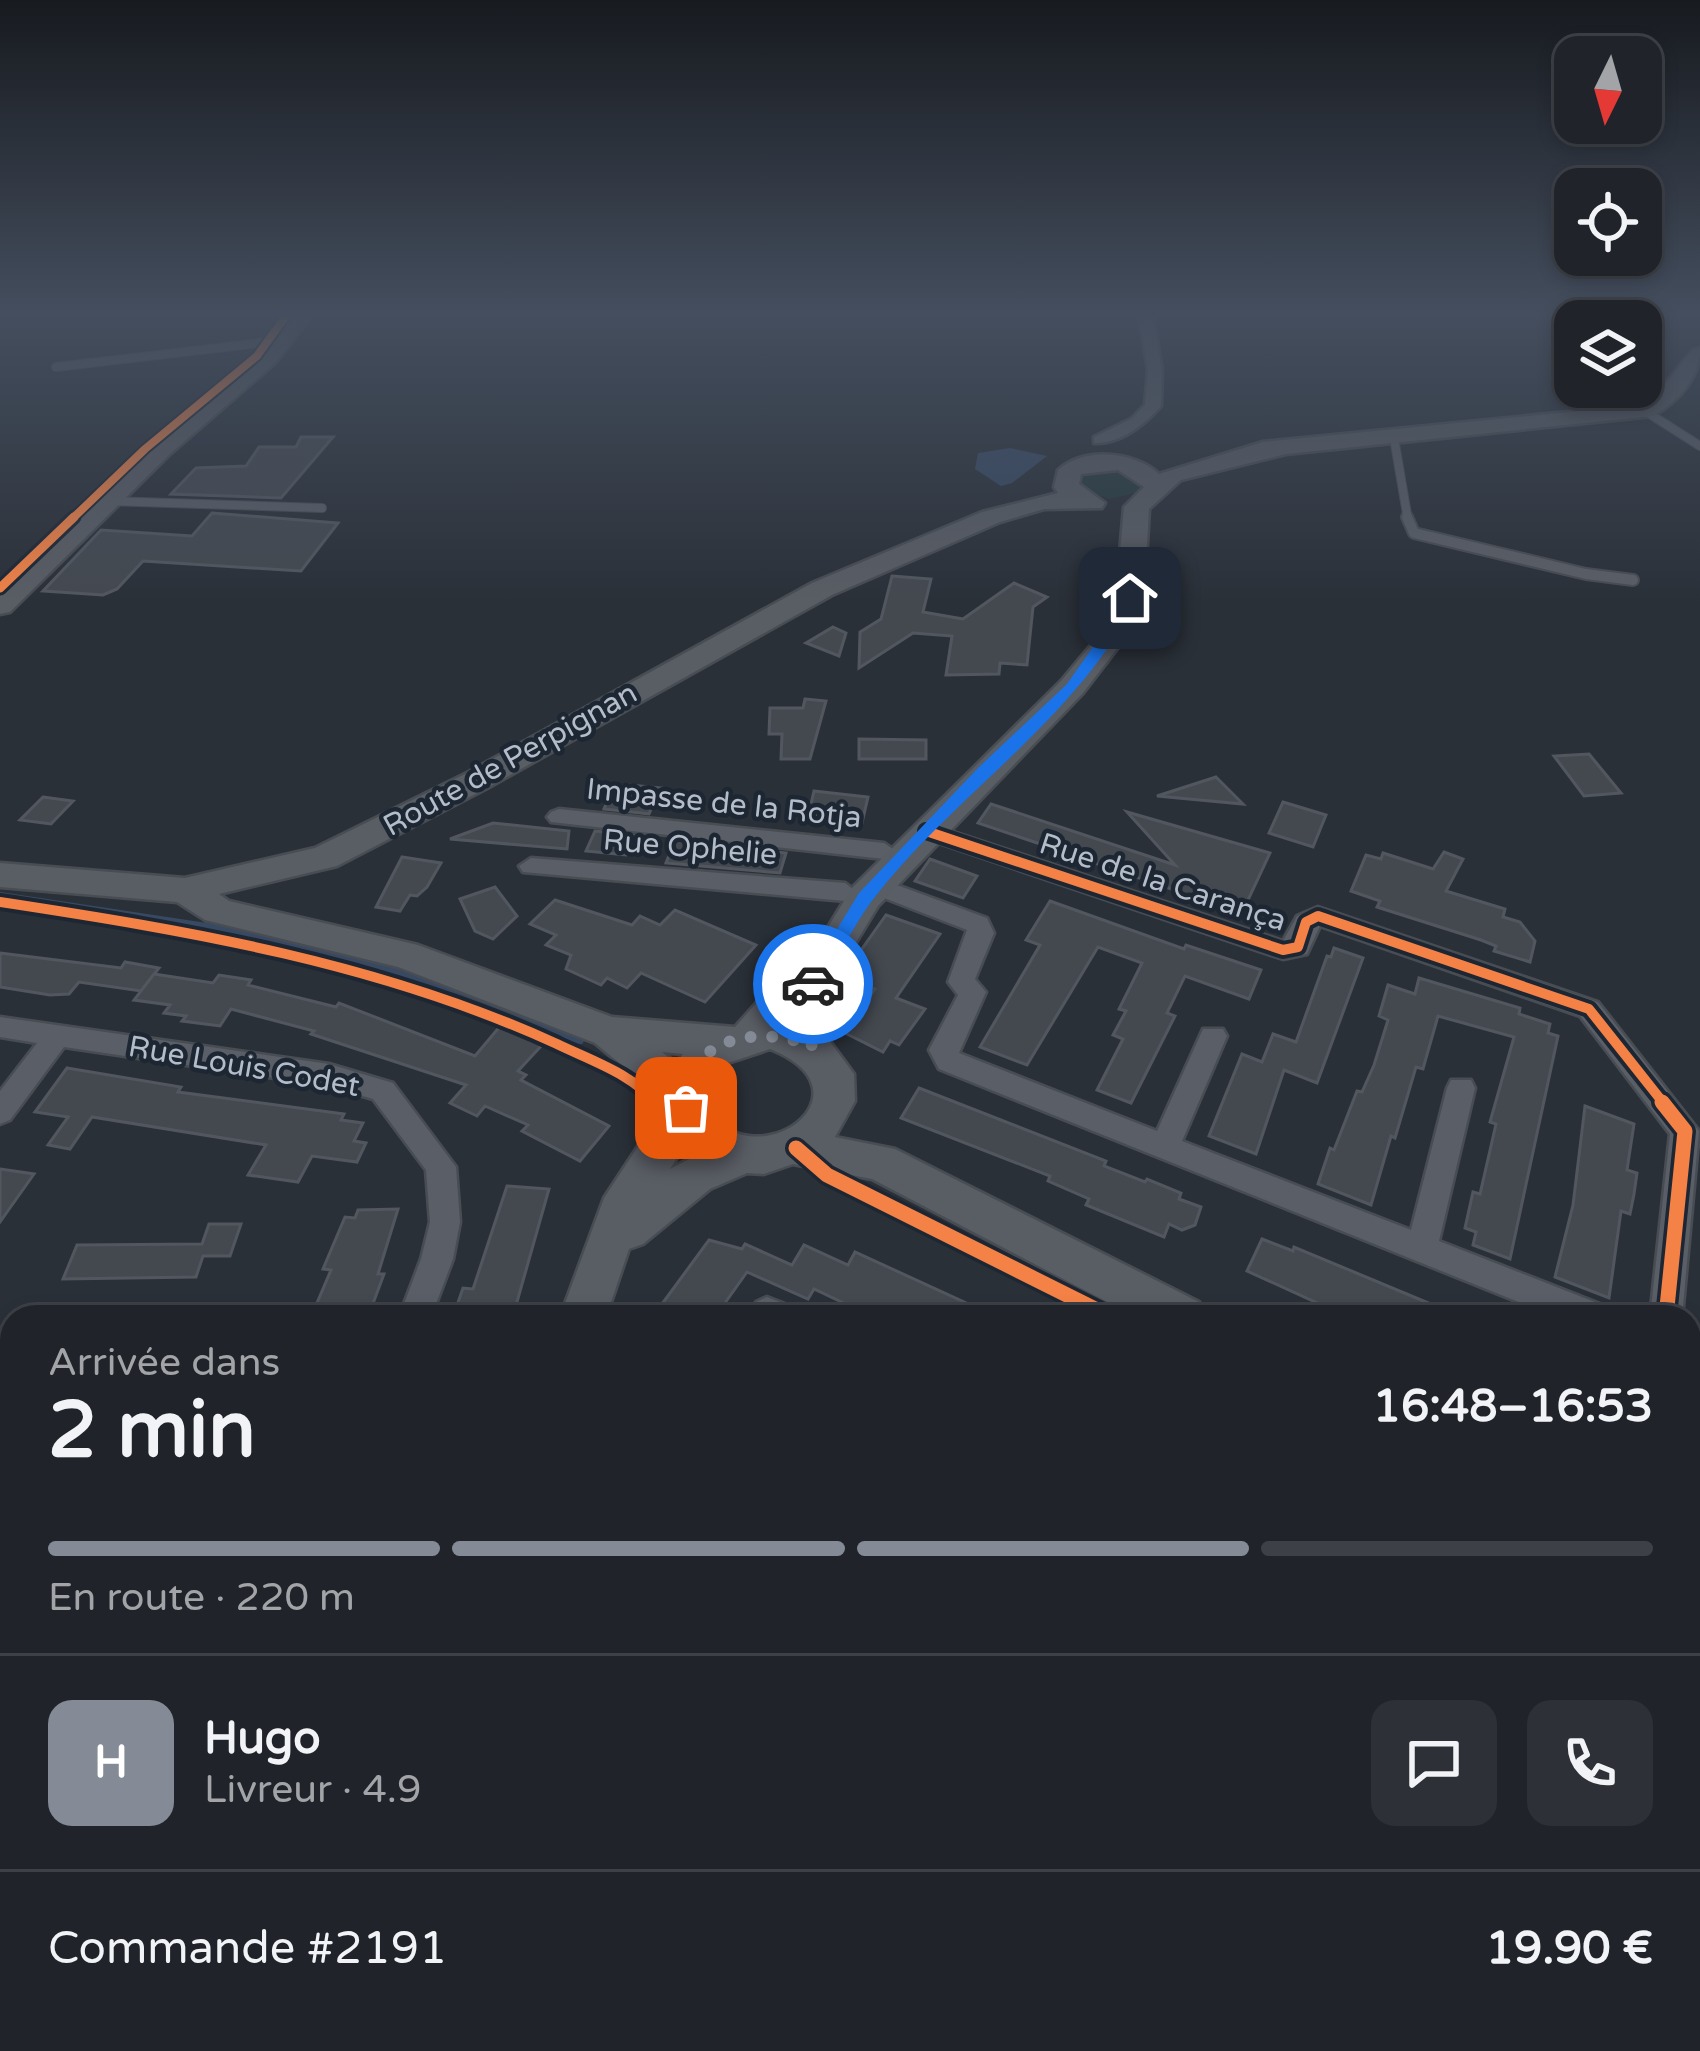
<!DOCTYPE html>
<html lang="fr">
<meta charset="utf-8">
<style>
body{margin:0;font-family:"Varela Round",sans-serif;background:#2d3036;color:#f1f3f6;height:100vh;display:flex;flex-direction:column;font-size:45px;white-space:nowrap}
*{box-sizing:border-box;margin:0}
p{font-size:39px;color:#a2a4a8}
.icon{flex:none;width:66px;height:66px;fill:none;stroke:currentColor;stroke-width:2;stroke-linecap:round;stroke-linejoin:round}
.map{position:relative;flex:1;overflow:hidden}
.panel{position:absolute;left:0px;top:1305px;width:1701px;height:747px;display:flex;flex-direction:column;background:#20242a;border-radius:36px 36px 0 0;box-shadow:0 6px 18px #0003,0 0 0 3px #3d4147}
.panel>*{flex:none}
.needle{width:78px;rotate:185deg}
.tools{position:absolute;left:1554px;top:36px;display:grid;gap:24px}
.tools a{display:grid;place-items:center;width:108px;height:108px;border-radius:24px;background:#20242a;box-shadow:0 6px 18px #0003,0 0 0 3px #3d4147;font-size:60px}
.pin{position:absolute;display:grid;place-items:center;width:102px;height:102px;color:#fff;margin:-51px;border-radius:24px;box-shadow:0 6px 18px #0006}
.courier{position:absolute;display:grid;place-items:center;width:120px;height:120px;margin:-60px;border:9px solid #1a73e8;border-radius:50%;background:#fff;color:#222;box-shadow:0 3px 15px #0007}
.headline em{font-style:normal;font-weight:800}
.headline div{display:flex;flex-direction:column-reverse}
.headline{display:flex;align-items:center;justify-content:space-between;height:204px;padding:0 48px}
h1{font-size:78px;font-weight:800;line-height:90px}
.bar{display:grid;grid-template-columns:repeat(4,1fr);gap:18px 12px;align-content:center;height:144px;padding:0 48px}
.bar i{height:15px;border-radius:9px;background:#3d4147}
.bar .selected{background:#848b96}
.bar p{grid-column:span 4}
.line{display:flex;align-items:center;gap:30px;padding:0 48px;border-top:3px solid #3d4147}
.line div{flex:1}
.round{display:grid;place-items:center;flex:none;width:126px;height:126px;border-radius:24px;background:#2d3036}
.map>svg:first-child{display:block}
.green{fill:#273a3e}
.water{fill:#384963}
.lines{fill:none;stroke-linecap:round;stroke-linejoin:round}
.stream-far1{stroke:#384963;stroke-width:4.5}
.stream{stroke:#384963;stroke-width:8}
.building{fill:#444950;stroke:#52575f;stroke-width:3}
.lane-far2-casing{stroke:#484c53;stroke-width:10}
.lane-far1-casing{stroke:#484c53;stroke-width:14}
.lane-casing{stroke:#484c53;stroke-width:26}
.street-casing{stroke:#484c53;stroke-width:5}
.secondary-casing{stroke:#484c53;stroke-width:5}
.lane-far2{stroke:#5a5e66;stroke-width:8}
.lane-far1{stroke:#5a5e66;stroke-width:10}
.lane{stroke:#5a5e66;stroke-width:21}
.street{fill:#5a5e66;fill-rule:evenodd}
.secondary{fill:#595d64;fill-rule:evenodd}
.cycleway-far3-casing{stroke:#1d2633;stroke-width:12}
.cycleway-far2-casing{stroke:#1d2633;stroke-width:15}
.cycleway-far1-casing{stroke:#1d2633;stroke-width:18}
.cycleway-casing{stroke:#1d2633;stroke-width:22}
.cycleway-far3{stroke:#f48246;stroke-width:8}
.cycleway-far2{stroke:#f48246;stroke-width:9}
.cycleway-far1{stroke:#f48246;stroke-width:10}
.cycleway{stroke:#f48246;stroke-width:15}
.route{fill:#1a73e8}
.done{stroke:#848b96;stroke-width:12;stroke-dasharray:0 21.6}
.labels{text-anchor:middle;stroke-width:9;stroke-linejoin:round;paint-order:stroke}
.street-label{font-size:30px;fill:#b4bcc9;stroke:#1d2633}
</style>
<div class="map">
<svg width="1700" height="2051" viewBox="0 0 1700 2051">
<rect width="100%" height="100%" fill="#2a3038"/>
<polygon class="green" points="1120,469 1142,482 1139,492 1110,499 1080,489 1076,478 1080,473"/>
<polygon class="water" points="1010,448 1047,456 1012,483 1001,486 975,469 978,453"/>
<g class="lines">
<polyline class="stream-far1" points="283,326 292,316"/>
<polyline class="stream" points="0,896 233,931 359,959 580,1040"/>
</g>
<g class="building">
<polygon points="301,437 333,437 281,498 171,494 196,468 246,466 259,447 296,447"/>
<polygon points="212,513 338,523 301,571 143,561 117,589 103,595 43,591 101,530 192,536"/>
<polygon points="892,576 931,579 923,612 963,619 1014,583 1047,597 1033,607 1027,665 1000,663 999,674 946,675 952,636 913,633 859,668 860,632 881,619"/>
<polygon points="833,627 846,633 839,656 806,643"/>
<polygon points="805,699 826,701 810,759 781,759 782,734 769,734 770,708 803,708"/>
<polygon points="859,739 926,740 926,759 859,759"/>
<polygon points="1589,754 1621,793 1584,796 1554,756"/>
<polygon points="1216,777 1243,804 1157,796"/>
<polygon points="614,786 630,785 661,788 649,814 604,809"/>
<polygon points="814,791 868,797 862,823 816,821 816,814 809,813"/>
<polygon points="43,797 73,801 51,824 20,820"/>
<polygon points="1283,802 1326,815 1313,847 1269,833"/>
<polygon points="991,804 1175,865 1127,812 1270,853 1242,913 1092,862 1090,866 1064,857 1067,853 978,823"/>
<polygon points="493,823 569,831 567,849 450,839"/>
<polygon points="595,831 639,836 626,855 586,851"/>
<polygon points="675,840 786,853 780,873 666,863"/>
<polygon points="1444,852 1463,859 1446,891 1505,909 1503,917 1520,922 1535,941 1530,962 1494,951 1496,946 1481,940 1377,907 1380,901 1351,891 1366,855 1381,859 1383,853 1433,869"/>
<polygon points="402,857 441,863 427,887 417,896 410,895 400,911 376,907"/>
<polygon points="930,859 977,876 963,898 915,881"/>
<polygon points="495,887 517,916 493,939 475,931 460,899"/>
<polygon points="555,900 632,925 640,916 660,925 675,910 756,945 705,1002 641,973 627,988 607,978 601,985 566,969 571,955 546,945 556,935 530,924"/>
<polygon points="1050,901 1184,949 1186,945 1261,970 1249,999 1185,976 1167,1013 1175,1016 1131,1103 1097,1090 1123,1039 1113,1035 1126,1011 1119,1009 1142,963 1098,947 1027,1065 980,1047 1040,945 1026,940"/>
<polygon points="886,915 940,934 896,998 925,1009 899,1045 890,1041 883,1052 845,1033 875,989 842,977"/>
<polygon points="1334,948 1363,958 1317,1083 1284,1070 1256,1154 1209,1136 1242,1054 1262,1062 1273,1034 1296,1042 1327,956 1331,957"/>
<polygon points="0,953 121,968 125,962 159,968 141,991 79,982 69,994 50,995 0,987"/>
<polygon points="154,974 213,983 219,975 251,980 248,985 336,1007 339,1003 475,1056 501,1025 543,1044 518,1071 526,1075 521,1080 609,1126 580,1161 522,1131 528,1125 485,1106 477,1116 450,1103 466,1085 311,1034 314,1031 231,1009 220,1026 182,1021 186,1016 164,1013 170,1005 134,1000"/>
<polygon points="1419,978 1520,1008 1519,1014 1550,1024 1548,1033 1558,1036 1510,1259 1473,1245 1476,1232 1465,1228 1473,1192 1480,1194 1496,1124 1490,1122 1514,1037 1438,1016 1423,1069 1416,1067 1395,1138 1391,1136 1371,1205 1318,1184 1330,1148 1334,1150 1357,1091 1362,1092 1374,1065 1388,1020 1379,1016 1388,985 1415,994"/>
<polygon points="67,1068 181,1087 178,1092 344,1114 341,1120 363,1123 354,1141 366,1143 357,1162 312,1156 298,1182 248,1175 266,1145 92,1117 70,1149 48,1145 68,1117 35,1112"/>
<polygon points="919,1088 1106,1161 1104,1166 1145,1182 1147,1179 1181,1193 1179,1199 1201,1207 1195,1225 1182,1230 1169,1224 1164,1237 1086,1205 1089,1199 1048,1181 1050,1176 901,1118"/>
<polygon points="1585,1106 1634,1124 1627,1170 1637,1173 1634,1194 1630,1214 1621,1211 1609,1298 1555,1277 1573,1205"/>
<polygon points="0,1169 34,1174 0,1222"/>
<polygon points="507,1186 549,1189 515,1309 497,1307 494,1317 453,1317 463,1288 473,1289"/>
<polygon points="398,1209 378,1274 384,1274 368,1317 311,1317 331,1270 323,1269 345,1217 355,1218 358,1210"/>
<polygon points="209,1224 241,1224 230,1256 203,1256 196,1277 63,1279 77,1245 202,1244"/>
<polygon points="1262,1239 1293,1251 1294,1247 1462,1317 1348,1317 1247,1271"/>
<polygon points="709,1240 742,1249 745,1244 792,1265 804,1245 848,1265 855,1252 997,1317 873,1317 814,1289 808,1299 747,1272 715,1317 659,1317 663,1310 659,1308"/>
</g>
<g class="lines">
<g class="lane-far2-casing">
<g id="lane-far2">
<polyline points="56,367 285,340"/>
<polyline points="1645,411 1700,446"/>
<polyline points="1394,438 1408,520"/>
<polyline points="108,501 322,508"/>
</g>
</g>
<g class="lane-far1-casing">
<polyline id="lane-far1" points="1407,517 1414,533 1586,574 1633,580"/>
</g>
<g class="lane-casing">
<polyline id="lane" points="672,2040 681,2051"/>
</g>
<g class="street-casing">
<g id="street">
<path d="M1139 316H1153L1162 370 1161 406C1144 425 1120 444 1094 443V437L1131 419 1145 405 1148 370Z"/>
<polygon points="559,809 884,843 896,851 884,859 551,822 547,817 551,812"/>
<polygon points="926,823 1283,941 1297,916 1318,907 1598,1002 1699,1131 1682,1317 1650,1317 1670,1134 1580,1016 1320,926 1307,954 1283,959 918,836 914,831"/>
<polygon points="531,858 845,883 857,892 845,901 523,872 519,866"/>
<polygon points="875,877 987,918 994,933 975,979 986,992 959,1053 1157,1131 1203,1029 1223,1029 1227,1036 1182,1141 1411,1230 1447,1088 1451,1080 1471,1080 1475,1088 1439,1241 1605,1306 1610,1317 1556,1317 939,1069 929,1050 958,995 948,982 967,930 866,891 863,885"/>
<polygon points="0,1017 329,1064 393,1083 456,1167 460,1222 453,1259 431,1317 399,1317 421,1259 430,1222 426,1170 373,1099 329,1086 64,1047 10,1120 0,1124 0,1091 37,1043 0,1037"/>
<polygon points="767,1297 790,1306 795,1317 749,1317 756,1302"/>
<polygon points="1689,1339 1700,1344 1700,1376 1689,1371"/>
<polygon points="0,1406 12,1407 12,1441 0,1440"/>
<polygon points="12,1785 12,1849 0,1854 0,1790"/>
<polygon points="736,2040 808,2040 803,2051 731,2051"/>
<polygon points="1173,2040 1219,2040 1217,2051 1171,2051"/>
</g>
</g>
<g class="secondary-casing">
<g id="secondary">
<polygon points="292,316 312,316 275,363 171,453 10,612 0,614 0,591 155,443 261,355"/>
<path d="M1700 348C1700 378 1679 401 1653 416L1286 454 1181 480 1149 509 1144 598 1123 641 1083 693 878 906 832 982 826 1018 831 1043 854 1074 855 1101 835 1137 895 1149 1199 1302 1205 1317H1136L872 1179 793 1164 764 1174 747 1173 710 1189 643 1244 629 1249 606 1317H560L604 1198 664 1107 663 1099 595 1043 398 967 205 920 177 902 0 887V863L185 878 315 848 467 773 812 583 982 512 1058 493 1054 487 1058 470C1084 447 1134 451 1159 474L1263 442 1640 405 1656 395 1693 350ZM1118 470 1144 487 1124 507 1116 598 1096 639 1061 681 852 888 820 940 796 941 760 999 735 1027 612 1017 418 945 229 901 219 894 337 866 489 787 832 595 1000 522 1044 509 1102 508 1105 503 1079 484 1081 474ZM770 1049C878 1092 757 1182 706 1109V1083L728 1063ZM662 1052 683 1054 676 1063ZM685 1145 699 1154 670 1169Z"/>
<polygon points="1689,1567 1700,1571 1700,1630 1689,1626"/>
<polygon points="295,2040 361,2040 357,2051 291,2051"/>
</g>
</g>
<use href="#lane-far2" class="lane-far2"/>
<use href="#lane-far1" class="lane-far1"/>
<use href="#lane" class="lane"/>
<use href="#street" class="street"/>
<use href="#secondary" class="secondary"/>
<g class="cycleway-far3-casing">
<polyline id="cycleway-far3" points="71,520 145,449 257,356 286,316"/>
</g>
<g class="cycleway-far2-casing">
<polyline id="cycleway-far2" points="0,588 74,517"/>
</g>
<g class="cycleway-far1-casing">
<g id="cycleway-far1">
<polyline points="926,831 1283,950 1298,947 1306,922 1318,916 1589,1009 1665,1105"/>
<path d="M0 902C191 931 380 963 557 1044 592 1061 633 1074 658 1105"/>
</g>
</g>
<g class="cycleway-casing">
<g id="cycleway">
<polyline points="655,1102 659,1107 686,1108"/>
<polyline points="1662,1102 1685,1131 1666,1317"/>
<polyline points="796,1148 827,1175 1111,1317"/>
</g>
</g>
<use href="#cycleway-far3" class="cycleway-far3"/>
<use href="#cycleway-far2" class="cycleway-far2"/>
<use href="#cycleway-far1" class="cycleway-far1"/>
<use href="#cycleway" class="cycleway"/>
</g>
<linearGradient id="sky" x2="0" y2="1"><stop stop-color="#171a1f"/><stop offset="0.52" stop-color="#444e5e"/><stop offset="1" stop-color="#444e5e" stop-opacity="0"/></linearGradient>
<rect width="1700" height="603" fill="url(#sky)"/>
<path class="route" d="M1130 594 1137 598C1077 721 953 794 871 902 852 928 837 960 820 989H806L804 984 859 893 978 768 1067 684Z"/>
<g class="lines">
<path class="done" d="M686 1108C680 1038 761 1023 812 1047L807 1018 813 984"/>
</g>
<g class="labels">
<g class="street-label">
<text transform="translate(510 759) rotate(-29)" y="10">Route de Perpignan</text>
<text transform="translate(724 803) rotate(6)" y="10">Impasse de la Rotja</text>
<text transform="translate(690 847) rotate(5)" y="10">Rue Ophelie</text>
<text transform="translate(1163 882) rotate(18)" y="10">Rue de la Carança</text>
<text transform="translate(244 1066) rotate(10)" y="10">Rue Louis Codet</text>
</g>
</g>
</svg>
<div class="tools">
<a><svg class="needle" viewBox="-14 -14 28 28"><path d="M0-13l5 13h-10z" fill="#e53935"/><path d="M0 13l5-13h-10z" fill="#a2a4a8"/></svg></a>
<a><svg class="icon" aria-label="locate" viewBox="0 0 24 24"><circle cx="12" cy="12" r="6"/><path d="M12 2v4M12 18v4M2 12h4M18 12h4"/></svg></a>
<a><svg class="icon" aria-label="layers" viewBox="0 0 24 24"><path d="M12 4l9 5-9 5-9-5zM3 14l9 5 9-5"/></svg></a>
</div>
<div class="pin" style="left:686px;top:1108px;background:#ea580c"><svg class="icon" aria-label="bag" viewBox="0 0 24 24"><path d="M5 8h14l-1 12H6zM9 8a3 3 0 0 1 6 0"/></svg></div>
<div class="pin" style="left:1130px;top:598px;background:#1f2937"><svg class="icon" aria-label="home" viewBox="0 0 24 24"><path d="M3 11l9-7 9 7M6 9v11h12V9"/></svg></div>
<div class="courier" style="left:813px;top:984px"><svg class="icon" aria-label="car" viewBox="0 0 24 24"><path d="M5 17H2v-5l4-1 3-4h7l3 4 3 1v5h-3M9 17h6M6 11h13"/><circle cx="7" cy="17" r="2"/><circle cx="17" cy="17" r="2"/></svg></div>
<section class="panel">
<div class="headline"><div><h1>2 min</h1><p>Arrivée dans</p></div><em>16:48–16:53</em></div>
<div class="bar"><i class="selected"></i><i class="selected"></i><i class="selected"></i><i></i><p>En route · 220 m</p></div>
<div class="line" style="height:216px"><b class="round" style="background:#848b96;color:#fff">H</b><div><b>Hugo</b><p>Livreur · 4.9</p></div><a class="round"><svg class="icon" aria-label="chat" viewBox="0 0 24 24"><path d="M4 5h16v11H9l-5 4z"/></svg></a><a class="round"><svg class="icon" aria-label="phone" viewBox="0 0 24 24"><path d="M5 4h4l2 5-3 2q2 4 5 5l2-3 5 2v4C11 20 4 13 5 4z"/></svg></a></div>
<div class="line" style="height:156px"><div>Commande #2191</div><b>19.90 €</b></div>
</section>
</div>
